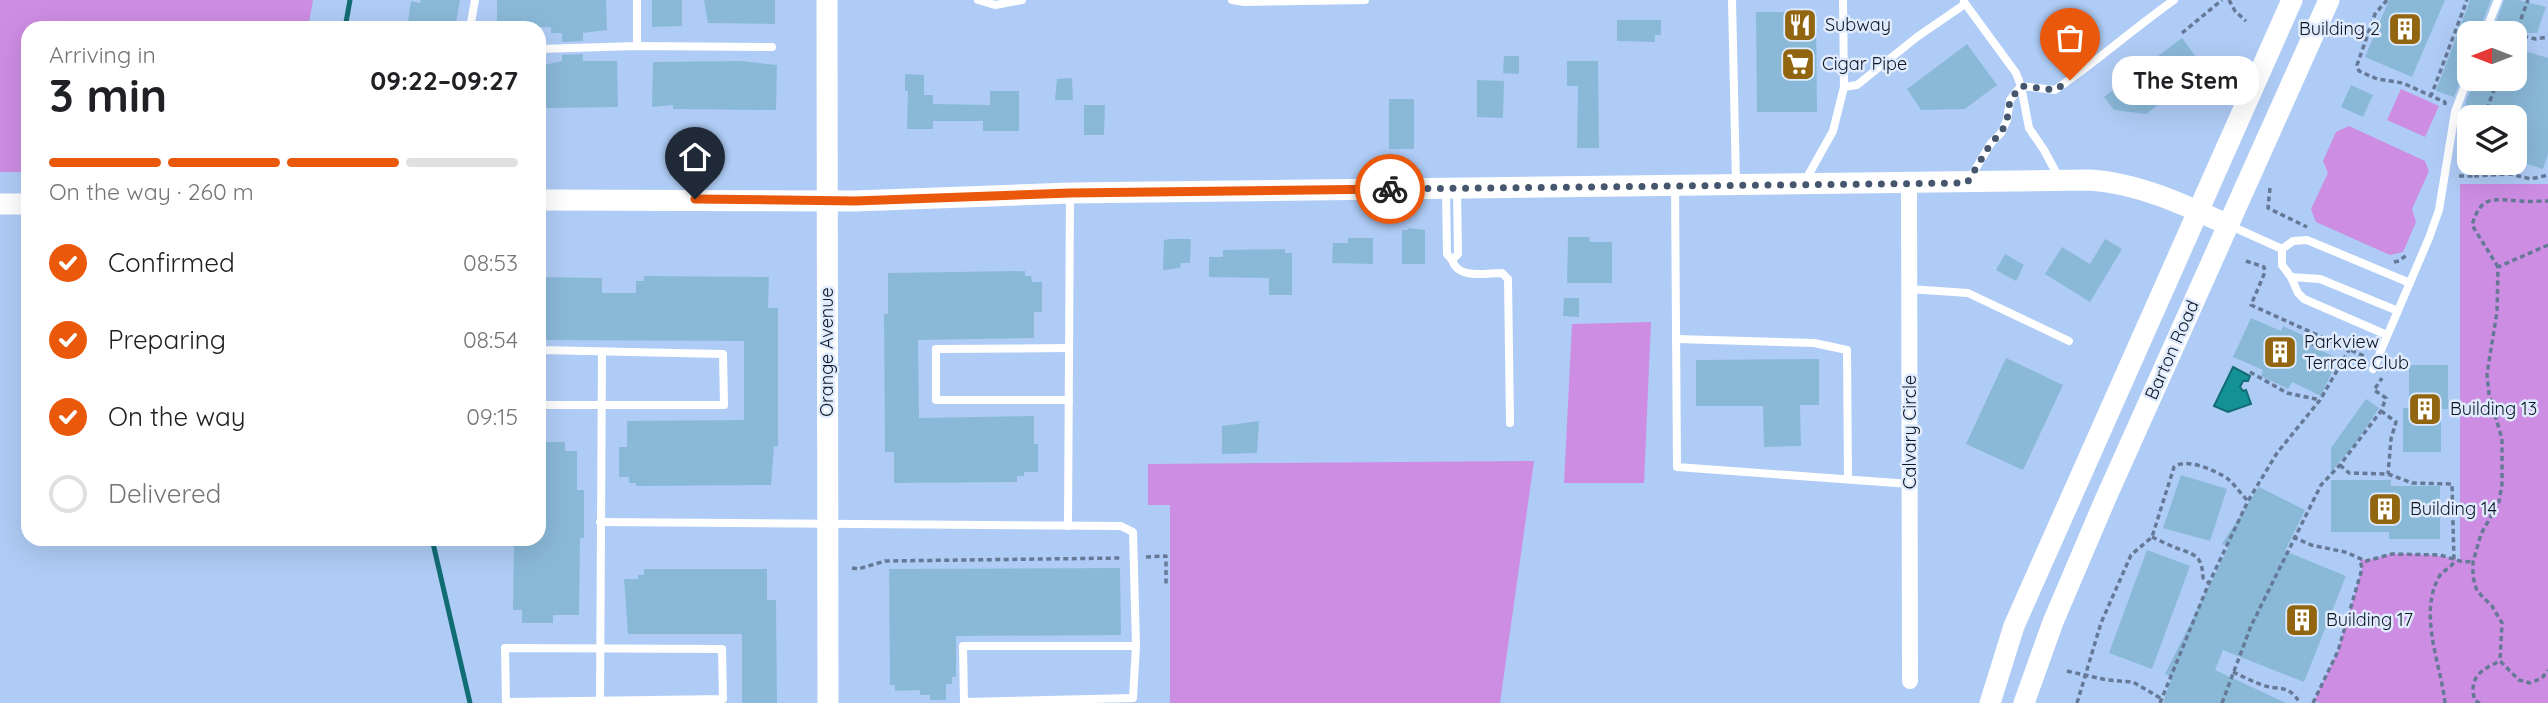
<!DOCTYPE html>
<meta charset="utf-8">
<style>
body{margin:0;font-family:Quicksand,sans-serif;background:#f2f2f2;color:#202124;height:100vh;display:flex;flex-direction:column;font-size:26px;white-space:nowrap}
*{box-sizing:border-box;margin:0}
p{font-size:23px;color:#757577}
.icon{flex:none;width:38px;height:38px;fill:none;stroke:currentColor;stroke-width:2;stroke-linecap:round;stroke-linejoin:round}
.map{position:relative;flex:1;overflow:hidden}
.side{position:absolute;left:21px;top:21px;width:525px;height:525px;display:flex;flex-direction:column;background:#fff;border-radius:21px;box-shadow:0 7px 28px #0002}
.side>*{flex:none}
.needle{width:46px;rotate:270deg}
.controls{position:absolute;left:2457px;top:21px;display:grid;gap:14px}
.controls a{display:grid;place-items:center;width:70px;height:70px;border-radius:14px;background:#fff;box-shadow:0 7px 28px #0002;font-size:35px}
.pin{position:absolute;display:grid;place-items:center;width:60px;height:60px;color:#fff;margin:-72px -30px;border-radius:50% 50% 50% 0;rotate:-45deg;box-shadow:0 0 7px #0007}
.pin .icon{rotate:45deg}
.courier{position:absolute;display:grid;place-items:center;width:70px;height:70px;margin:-35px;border:5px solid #ea580c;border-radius:50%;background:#fff;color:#222;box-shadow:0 2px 9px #0007}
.bubble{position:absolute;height:49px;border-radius:21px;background:#fff;box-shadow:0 7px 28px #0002;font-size:23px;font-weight:700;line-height:49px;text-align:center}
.headline em{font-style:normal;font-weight:700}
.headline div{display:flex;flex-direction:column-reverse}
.headline{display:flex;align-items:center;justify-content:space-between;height:119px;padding:0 28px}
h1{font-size:46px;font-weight:700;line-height:52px}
.bar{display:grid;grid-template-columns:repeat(4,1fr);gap:10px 7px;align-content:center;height:84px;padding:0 28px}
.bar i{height:9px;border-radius:5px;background:#e0e0e0}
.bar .on{background:#ea580c}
.bar p{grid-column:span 4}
ol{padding:0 28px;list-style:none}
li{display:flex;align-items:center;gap:21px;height:77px}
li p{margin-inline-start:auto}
li .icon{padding:7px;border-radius:50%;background:#ea580c;color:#fff;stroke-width:4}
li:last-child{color:#757577}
li i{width:38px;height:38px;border:4px solid #e0e0e0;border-radius:50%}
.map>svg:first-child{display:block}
.green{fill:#cd8de3}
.water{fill:#149194;stroke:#126c73;stroke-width:2}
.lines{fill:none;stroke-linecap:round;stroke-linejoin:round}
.stream{stroke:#126c73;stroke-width:5}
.building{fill:#8ab9d8}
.path{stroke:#657997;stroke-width:3.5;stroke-dasharray:5 3.5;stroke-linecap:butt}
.lane{stroke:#fff;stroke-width:8}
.street{stroke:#fff;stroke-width:16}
.secondary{stroke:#fff;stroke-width:21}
.done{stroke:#45566e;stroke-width:7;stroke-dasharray:0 12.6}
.route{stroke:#ea580c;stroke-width:9}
.labels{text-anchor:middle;stroke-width:5;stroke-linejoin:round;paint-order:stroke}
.poi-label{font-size:18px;fill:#0c1625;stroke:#e0ecfd;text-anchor:start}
.street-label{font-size:18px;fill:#0c1625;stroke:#e0ecfd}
</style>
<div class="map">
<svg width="2548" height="703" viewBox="0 0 2548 703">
<rect width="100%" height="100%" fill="#afccf6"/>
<g class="green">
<polygon points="0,0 313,0 308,28 28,28 28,172 0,172"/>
<polygon points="2401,89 2439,106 2425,137 2387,120"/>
<polygon points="2349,126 2425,161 2429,171 2412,209 2416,222 2403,252 2390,255 2316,222 2311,209 2328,173 2323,161 2336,132"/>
<path d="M2460 184H2548V703H2321L2314 701 2338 651 2362 569 2360 559C2371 562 2381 555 2393 554 2409 553 2447 555 2460 561Z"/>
<polygon points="1651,322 1644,483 1564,483 1572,324"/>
<polygon points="1534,461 1500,703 1170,703 1170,505 1148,505 1148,464"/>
</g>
<polygon class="water" points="2233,367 2250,376 2248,381 2243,381 2240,387 2243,391 2246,390 2251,404 2228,412 2214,406"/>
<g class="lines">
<g class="stream">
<polyline points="345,28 350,0"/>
<polyline points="432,539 470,703"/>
</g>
</g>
<g class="building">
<polygon points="421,0 460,0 455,28 408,21 411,1 420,3"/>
<polygon points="497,0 606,0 607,30 583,33 583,41 562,42 562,33 551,33 551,27 497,28"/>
<polygon points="652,0 682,0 682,26 652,27"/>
<polygon points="704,0 775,0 775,24 708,23"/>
<polygon points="2389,0 2445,0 2412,77 2365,57"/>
<polygon points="2470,0 2491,0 2481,26 2477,25 2474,33 2469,33 2469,46 2457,79 2461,79 2454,97 2436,91"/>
<polygon points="2504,0 2518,0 2546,7 2537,33 2499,33 2493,31"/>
<polygon points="1756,12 1816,12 1817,112 1757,112"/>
<polygon points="1617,20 1661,20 1661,35 1655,35 1655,42 1617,41"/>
<polygon points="2182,38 2198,60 2186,69 2184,80 2172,90 2173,93 2146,114 2114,110 2104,97"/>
<polygon points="1967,44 1997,85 1965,109 1921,110 1907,89"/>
<polygon points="2525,51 2548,58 2548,154 2543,169 2515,160 2515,117 2464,117 2466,101 2475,79 2517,79"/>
<polygon points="583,54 583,61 617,61 618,107 545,108 544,65 562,61 562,55"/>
<polygon points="1504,56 1519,56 1519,74 1503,73"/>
<polygon points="740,61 777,65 776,110 673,109 673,105 652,107 653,62"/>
<polygon points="1567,61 1598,61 1599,148 1577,148 1578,86 1567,86"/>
<polygon points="905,74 924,75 924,95 933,95 933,104 990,105 990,91 1019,91 1019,131 983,131 983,121 933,121 933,129 907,129 908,91 905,91"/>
<polygon points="1072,78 1073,100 1055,100 1057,79"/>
<polygon points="1477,80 1504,81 1503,118 1477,117"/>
<polygon points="2351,85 2373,95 2363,117 2341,107"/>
<rect x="1389" y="99" width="25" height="50"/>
<polygon points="1084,105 1105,105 1104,135 1084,135"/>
<polygon points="1408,228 1425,230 1425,264 1402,264 1402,230 1408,230"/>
<polygon points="1568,237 1589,237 1590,242 1612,242 1612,283 1567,283"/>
<polygon points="1348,238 1373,238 1373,264 1332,263 1333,243 1348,243"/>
<polygon points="1171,239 1191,239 1190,263 1181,263 1180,268 1163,270 1164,240"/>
<polygon points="2105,239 2122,249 2090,302 2045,274 2062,247 2090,264"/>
<polygon points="1285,249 1285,253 1292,253 1292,295 1269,295 1269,278 1209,277 1209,257 1223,257 1223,250"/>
<polygon points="2005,254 2024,265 2016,281 1996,270"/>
<polygon points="1025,271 1025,276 1031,276 1032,282 1042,282 1042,312 1034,312 1034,338 918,340 919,418 1034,416 1034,444 1038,444 1038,472 1024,472 1024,476 1017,476 1017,482 894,483 894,452 885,452 884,314 888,314 888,273"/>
<polygon points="644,276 769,277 768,308 778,308 778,446 774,446 771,485 636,486 636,483 629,483 629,477 619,477 619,447 627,447 627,421 744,420 744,341 539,340 539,277 602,278 602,293 636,293 636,281 644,281"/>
<polygon points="1564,298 1579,298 1579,317 1563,316"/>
<polygon points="2251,318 2281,331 2283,326 2311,339 2308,345 2338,358 2321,396 2292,382 2288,389 2261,376 2263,370 2233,357"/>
<polygon points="2006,358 2063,385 2023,470 1966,444"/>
<polygon points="1819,359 1819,405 1800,405 1801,446 1764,447 1763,406 1696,406 1696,360"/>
<polygon points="2409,365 2448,365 2448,409 2441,409 2441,452 2403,452 2403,408 2409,408"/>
<polygon points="2366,399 2379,408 2357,441 2331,472 2331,448"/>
<polygon points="1259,421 1257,453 1222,454 1222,426"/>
<polygon points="541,442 565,442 565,451 577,451 577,490 584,490 584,538 580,538 579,615 553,615 553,623 522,623 522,610 513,610 514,539 539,539 539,450 541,450"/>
<polygon points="2181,475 2227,489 2210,541 2163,528"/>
<polygon points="2331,480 2391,480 2391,486 2440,486 2440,539 2389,539 2389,532 2331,532"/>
<polygon points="2259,487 2305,510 2285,551 2346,576 2304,682 2223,650 2215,670 2286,703 2163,703 2172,677 2165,674 2229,546 2222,544"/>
<polygon points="2147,550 2190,566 2152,669 2109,653"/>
<polygon points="1120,568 1121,635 956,636 956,677 952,677 952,684 946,684 946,700 930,700 930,695 920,695 920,690 895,691 895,685 890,685 889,569"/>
<polygon points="644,569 767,569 767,600 776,600 777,703 742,703 742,634 628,634 624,579 638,579 638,575 644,575"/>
</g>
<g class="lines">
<g class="path">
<polyline points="2229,0 2235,11 2246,21"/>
<polyline points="2387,0 2375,14 2357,65 2359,71 2377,79 2403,83 2431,96"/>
<polyline points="2182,33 2222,0"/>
<polyline points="2515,34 2536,39 2548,37"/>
<polyline points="2515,35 2528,0"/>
<polyline points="2445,105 2445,102 2431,96 2467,0"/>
<polyline points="2484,117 2498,79"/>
<polyline points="2459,176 2474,176 2476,163"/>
<polyline points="2474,176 2510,174 2531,179 2548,175"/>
<polyline points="2270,188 2268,208 2307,227"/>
<polyline points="2548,245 2498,267 2497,312 2487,374 2489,394 2502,439 2502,484 2499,502 2481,534 2473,562 2473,577 2477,591 2492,606 2502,623 2500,661 2519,680 2530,683 2542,678 2548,670"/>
<polyline points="2246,261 2264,267 2265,272 2251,305 2366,357"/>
<polyline points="2394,262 2399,261 2408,254"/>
<path d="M2498 267 2472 225C2481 195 2493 199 2520 201 2529 202 2539 201 2548 201"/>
<polyline points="2312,346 2317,336"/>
<polyline points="2250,372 2287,393 2320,400"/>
<polyline points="2381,411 2396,422 2391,439 2388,474"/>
<path d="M2340 465 2349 473 2388 474 2412 483 2452 484 2454 562C2450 569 2443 570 2439 577 2418 614 2441 665 2445 703"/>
<path d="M2152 537C2161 541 2170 546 2179 549 2197 555 2202 557 2203 578L2209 583"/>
<polyline points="2293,537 2311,545 2345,552 2366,561 2392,554 2440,555 2460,561 2473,562"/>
<polyline points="1146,557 1166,556 1166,584"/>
<polyline points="852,568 858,569 885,561 1121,558"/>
<polyline points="2067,671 2107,680 2133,682 2162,699"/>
<path d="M2233 672C2242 676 2251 681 2260 684 2279 692 2287 682 2300 703"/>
<path d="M2077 703 2101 623 2131 555 2152 537 2174 467C2186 457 2217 471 2228 479 2235 485 2241 494 2248 501"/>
<polyline points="2160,703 2209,583 2248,501 2277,453 2320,400 2349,350"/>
<polyline points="2222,703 2251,626 2321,485 2340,465 2381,411 2386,398 2374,390 2382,378"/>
<polyline points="2313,703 2338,651 2362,569 2360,559"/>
<path d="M2480 703 2475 701C2468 677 2481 670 2500 661"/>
</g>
<g class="lane">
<polyline points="637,0 637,46"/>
<polyline points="978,0 995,5 1022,0"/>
<polyline points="1232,0 1244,2 1365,0"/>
<polyline points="1732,0 1736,182"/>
<polyline points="1843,0 1844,87 1857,85 1917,37 1965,4"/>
<polyline points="1964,2 2016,73 2021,86 2029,128 2044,150 2059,178"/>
<polyline points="470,28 475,0"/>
<polyline points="2485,33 2498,0"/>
<polyline points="539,49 637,46 772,47"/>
<path d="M2021 86 2055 90C2096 62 2133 29 2174 0"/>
<polyline points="1969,180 1991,143 2001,133 2007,120 2010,100 2021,86"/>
<polyline points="1805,181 1833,131 1844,87"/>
<polyline points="1675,186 1677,467 1910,484"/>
<polyline points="1446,191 1447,254 1452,260 1458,254 1457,188"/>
<polyline points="2231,226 2282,249"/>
<polyline points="2282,249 2282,265 2291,277 2320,279 2398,311"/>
<polyline points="2282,249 2293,241 2307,240 2410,283"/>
<path d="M1452 260C1459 280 1484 273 1502 273L1508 279 1510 423"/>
<polyline points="2291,277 2298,293 2304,299 2387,335"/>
<polyline points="1909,289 1968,293 2069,341"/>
<polyline points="1676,339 1814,343 1847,350 1848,479"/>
<polyline points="539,350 723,354 724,405 539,405"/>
<polyline points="2373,369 2429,238 2439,210 2455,112 2469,75"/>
<polyline points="1069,400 936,400 936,349 1069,348"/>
<polyline points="600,522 1121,526 1133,532 1136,646 1133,698 964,702 963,646 1136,646"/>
<polyline points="1068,526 1070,193"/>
<polygon points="505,648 722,649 723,699 506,702"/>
<polyline points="600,703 602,352"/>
</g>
<polyline class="street" points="1909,184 1910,681"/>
<g class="secondary">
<polyline points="827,0 828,703"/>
<path d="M539 200 855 201 1070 193 2090 180C2138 183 2185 205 2228 225"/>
<polyline points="0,204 28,204"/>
<polyline points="1990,703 2014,626 2292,0"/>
<polyline points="2024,703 2053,622 2105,500 2329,0"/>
</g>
</g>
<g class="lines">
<polyline class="done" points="1390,189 1967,183 1991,143 2001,133 2007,120 2010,100 2021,86 2055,90 2070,80"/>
<polyline class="route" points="695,199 855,201 1070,193 1390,189"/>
</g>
<defs>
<g id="restaurant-square" transform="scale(1.75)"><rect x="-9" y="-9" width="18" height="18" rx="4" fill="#926610" stroke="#e0ecfd"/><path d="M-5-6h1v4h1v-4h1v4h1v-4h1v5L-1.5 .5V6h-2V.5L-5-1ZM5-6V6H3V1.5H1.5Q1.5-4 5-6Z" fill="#fff"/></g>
<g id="building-square" transform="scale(1.75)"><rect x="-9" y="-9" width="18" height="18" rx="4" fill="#926610" stroke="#e0ecfd"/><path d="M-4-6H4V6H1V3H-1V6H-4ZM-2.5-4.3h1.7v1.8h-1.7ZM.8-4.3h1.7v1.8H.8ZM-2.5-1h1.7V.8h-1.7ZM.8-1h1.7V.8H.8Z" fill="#fff"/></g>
<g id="supermarket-square" transform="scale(1.75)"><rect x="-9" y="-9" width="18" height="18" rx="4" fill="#926610" stroke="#e0ecfd"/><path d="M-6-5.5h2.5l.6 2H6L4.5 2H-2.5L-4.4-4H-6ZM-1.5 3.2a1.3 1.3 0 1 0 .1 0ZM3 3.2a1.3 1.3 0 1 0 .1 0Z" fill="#fff"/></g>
</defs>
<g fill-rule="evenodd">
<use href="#restaurant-square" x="1800" y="25"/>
<use href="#building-square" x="2405" y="29"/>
<use href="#supermarket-square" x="1798" y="64"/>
<use href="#building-square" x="2280" y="352"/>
<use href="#building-square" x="2425" y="409"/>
<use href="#building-square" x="2385" y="509"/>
<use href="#building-square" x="2302" y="620"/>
</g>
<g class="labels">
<g class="poi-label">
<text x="1825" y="31">Subway</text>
<text x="2380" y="35" text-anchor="end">Building 2</text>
<text x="1822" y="70">Cigar Pipe</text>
<text x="2304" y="348">Parkview<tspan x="2304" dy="21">Terrace Club</tspan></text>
<text x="2450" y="415">Building 13</text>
<text x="2410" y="515">Building 14</text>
<text x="2326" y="626">Building 17</text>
</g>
<g class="street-label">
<text transform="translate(2172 350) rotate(-66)" y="6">Barton Road</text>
<text transform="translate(827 352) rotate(-90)" y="6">Orange Avenue</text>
<text transform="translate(1910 432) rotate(-90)" y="6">Calvary Circle</text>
</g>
</g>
</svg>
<div class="controls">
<a><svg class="needle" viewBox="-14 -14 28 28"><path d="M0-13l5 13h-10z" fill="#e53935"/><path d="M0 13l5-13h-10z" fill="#757577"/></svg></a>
<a><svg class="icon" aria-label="layers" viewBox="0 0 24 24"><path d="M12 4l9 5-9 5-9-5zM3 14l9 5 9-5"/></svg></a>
</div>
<div class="pin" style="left:2070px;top:80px;background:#ea580c"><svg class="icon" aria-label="bag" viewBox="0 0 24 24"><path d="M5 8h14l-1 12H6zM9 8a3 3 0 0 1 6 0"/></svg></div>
<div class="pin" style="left:695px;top:199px;background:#1f2937"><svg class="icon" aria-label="home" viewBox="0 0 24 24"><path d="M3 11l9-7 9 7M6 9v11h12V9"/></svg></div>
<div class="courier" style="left:1390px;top:189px"><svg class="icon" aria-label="bike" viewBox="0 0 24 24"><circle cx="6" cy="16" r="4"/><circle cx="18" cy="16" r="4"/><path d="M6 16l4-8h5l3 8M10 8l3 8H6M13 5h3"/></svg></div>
<div class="bubble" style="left:2112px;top:56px;width:147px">The Stem</div>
<section class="side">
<div class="headline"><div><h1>3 min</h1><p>Arriving in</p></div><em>09:22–09:27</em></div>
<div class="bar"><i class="on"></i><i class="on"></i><i class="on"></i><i></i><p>On the way · 260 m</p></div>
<ol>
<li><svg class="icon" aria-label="check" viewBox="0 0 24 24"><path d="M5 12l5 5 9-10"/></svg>Confirmed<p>08:53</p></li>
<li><svg class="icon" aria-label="check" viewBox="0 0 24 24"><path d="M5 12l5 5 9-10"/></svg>Preparing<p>08:54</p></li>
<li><svg class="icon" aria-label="check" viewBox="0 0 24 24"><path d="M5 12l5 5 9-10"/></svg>On the way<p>09:15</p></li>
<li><i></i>Delivered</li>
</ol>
</section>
</div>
